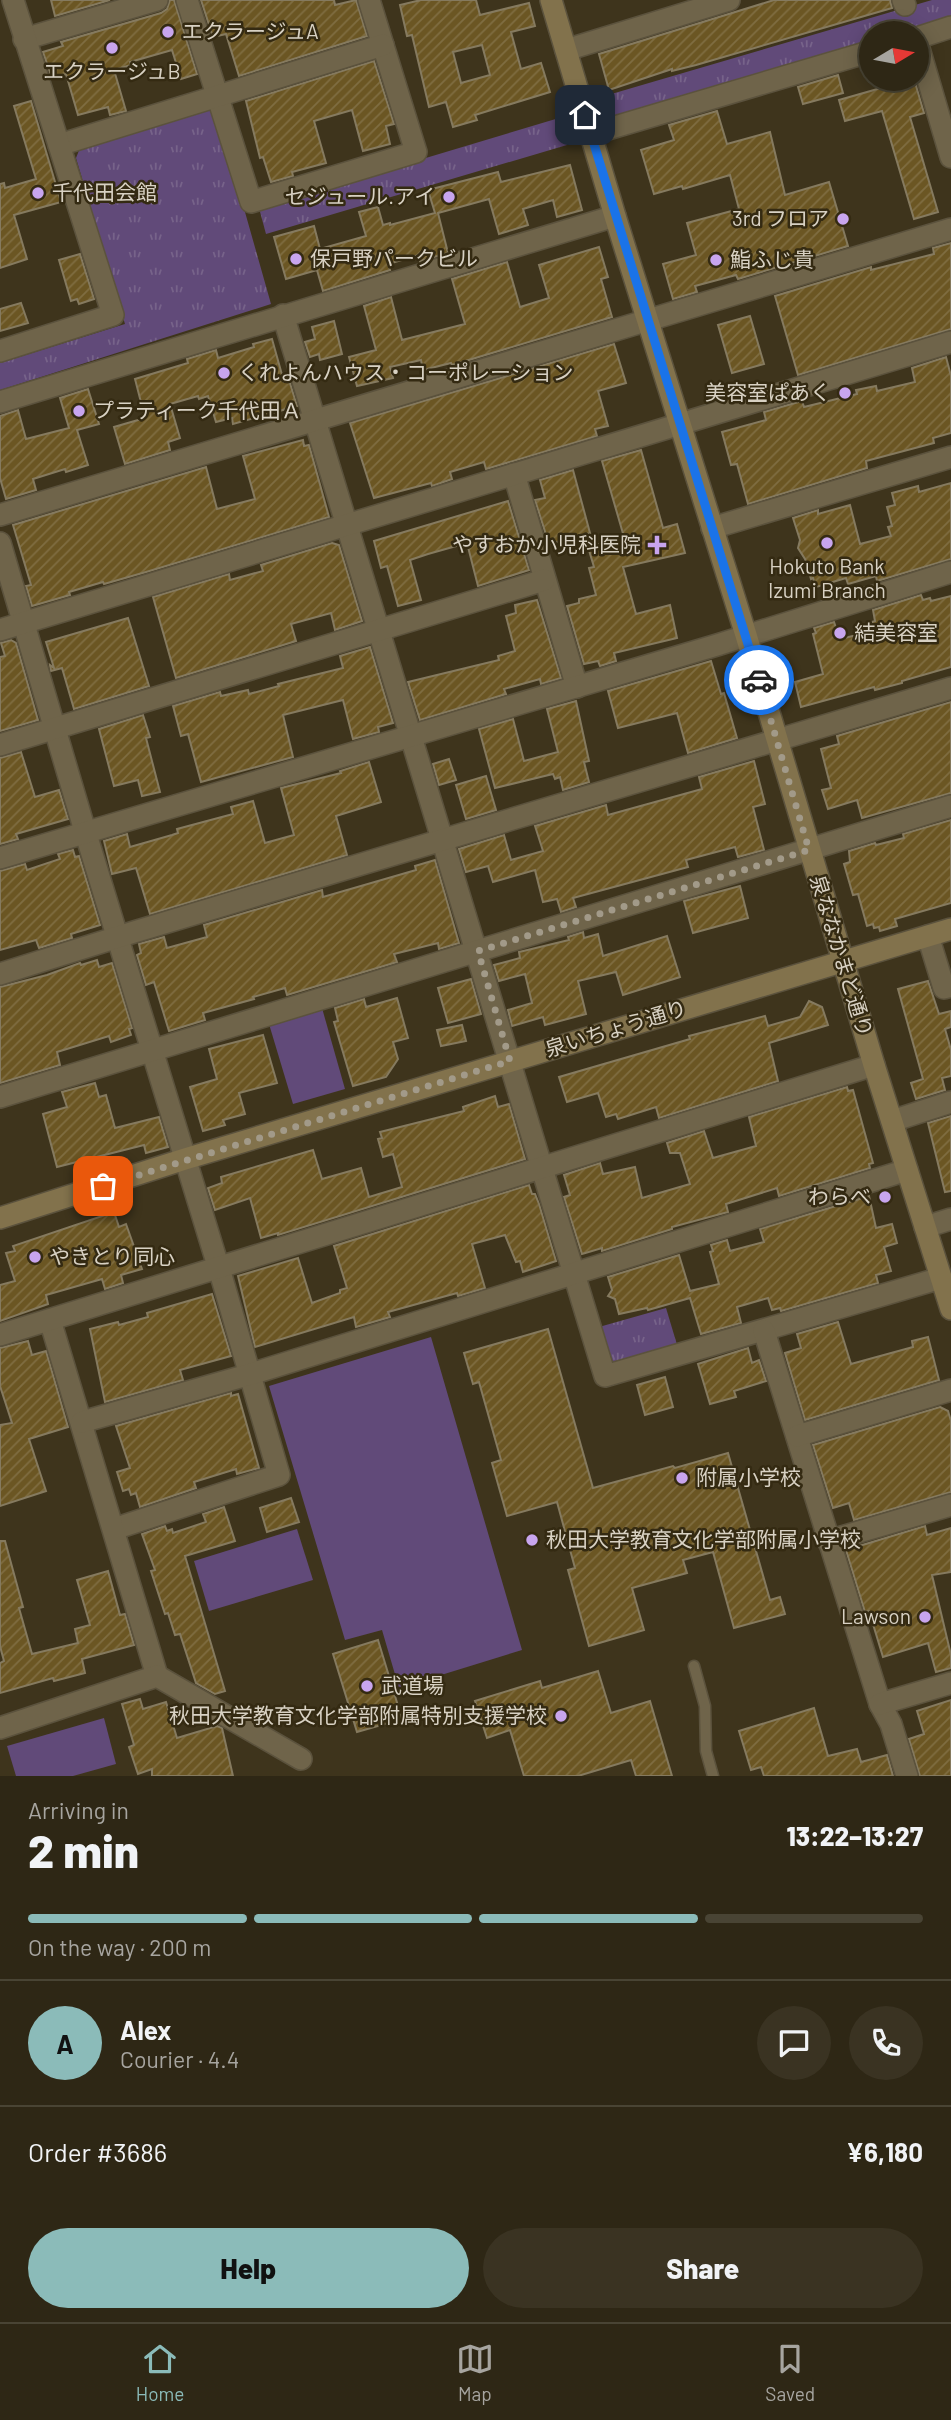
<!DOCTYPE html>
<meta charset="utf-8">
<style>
body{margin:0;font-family:Barlow,"Noto Sans JP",sans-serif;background:#3a3322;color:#f1f3f6;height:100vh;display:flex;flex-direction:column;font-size:26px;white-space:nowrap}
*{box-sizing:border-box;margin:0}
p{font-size:23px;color:#a7a5a0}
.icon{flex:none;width:38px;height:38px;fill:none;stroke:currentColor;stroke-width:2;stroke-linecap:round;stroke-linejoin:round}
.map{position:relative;height:1776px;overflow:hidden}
.side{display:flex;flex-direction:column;background:#2e2715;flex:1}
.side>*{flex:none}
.needle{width:46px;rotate:80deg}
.controls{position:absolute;left:859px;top:21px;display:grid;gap:14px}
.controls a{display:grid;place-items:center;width:70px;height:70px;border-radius:50%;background:#2e2715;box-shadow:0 4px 18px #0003,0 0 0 2px #494434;font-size:35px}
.pin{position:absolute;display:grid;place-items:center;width:60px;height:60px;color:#fff;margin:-30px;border-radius:14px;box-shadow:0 4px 10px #0006}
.courier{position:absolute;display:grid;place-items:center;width:70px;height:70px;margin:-35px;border:5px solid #1a73e8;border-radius:50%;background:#fff;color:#222;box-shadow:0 2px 9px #0007}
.overview em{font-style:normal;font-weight:800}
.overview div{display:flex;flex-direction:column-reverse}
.overview{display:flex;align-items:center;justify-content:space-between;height:119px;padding:0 28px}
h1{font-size:46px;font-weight:800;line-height:52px}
.bar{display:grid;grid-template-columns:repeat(4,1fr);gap:10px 7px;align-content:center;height:84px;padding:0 28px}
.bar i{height:9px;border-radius:5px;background:#494434}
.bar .selected{background:#8bbbb9}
.bar p{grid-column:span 4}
.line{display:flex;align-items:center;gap:18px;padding:0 28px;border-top:2px solid #494434}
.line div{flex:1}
.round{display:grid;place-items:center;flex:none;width:74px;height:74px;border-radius:37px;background:#3a3322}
.primary-button{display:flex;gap:14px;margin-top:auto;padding:14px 28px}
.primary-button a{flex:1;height:80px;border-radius:42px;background:#8bbbb9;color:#111;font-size:28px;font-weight:800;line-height:80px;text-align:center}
.primary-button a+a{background:#3a3322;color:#f1f3f6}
.tab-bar{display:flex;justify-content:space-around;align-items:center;height:98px;border-top:2px solid #494434;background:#2e2715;font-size:19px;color:#a7a5a0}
.tab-bar a{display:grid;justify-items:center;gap:4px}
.tab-bar .selected{color:#8bbbb9}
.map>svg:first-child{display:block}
.park{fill:url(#park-tufts)}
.garden{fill:#614a79}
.building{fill:url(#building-hatch);stroke:#857a5f;stroke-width:2;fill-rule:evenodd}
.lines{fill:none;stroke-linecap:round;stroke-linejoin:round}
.lane-casing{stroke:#5b523d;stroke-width:13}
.street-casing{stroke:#5b523d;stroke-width:24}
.secondary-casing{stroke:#5b523d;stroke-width:24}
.lane{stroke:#6f644a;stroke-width:10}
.street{stroke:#6f644a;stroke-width:21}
.secondary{stroke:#82724c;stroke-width:21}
.done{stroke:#a29a89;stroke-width:7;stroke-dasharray:0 12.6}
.route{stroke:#1a73e8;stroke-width:9}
.poi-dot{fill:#c8a5ee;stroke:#342a12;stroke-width:2.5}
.labels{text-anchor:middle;stroke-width:5;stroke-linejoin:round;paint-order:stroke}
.poi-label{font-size:21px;fill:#d8d1c3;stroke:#342a12;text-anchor:start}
.street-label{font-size:21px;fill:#d8d1c3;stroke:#342a12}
</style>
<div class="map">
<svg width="951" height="1776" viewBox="0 0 951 1776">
<defs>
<pattern id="park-tufts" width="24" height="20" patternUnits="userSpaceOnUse" patternTransform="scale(1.75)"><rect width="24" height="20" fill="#614a79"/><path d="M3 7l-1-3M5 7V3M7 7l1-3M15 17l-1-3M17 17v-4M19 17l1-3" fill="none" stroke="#77638a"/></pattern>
<pattern id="building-hatch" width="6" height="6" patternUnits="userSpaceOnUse" patternTransform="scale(1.75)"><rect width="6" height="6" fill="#6b5623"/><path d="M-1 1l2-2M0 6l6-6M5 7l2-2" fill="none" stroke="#7f6d41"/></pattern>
</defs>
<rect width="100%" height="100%" fill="#3e341c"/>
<g class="park">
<polygon points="932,0 951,0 951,20 907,33 872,33 871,44 616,120 608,95"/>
<polygon points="209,109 217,113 271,304 0,390 0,363 125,324 76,158 80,148"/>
<polygon points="559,118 567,145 266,234 259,208"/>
<polygon points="666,1308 678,1348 620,1365 609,1362 599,1327"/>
</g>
<g class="garden">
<polygon points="322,1008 345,1089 293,1104 269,1024"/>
<polygon points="431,1337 522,1650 399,1688 382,1630 345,1640 269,1386"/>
<polygon points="297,1529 313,1580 209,1611 194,1561"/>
<polygon points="104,1718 116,1764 73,1776 16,1776 7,1746"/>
</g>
<g class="building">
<polygon points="51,0 110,0 55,16"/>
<polygon points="170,0 174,0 197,74 181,79 172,50 130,62 131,65 114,70 126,111 110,115 108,107 78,115 66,74 52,78 43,52 63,46 61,42 161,13 167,9"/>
<polygon points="201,0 334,0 335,5 356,0 367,36 239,76 226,34 213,37"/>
<path d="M421 0H476L480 15 529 3 535 26 511 32 521 69 541 63 550 92 475 115 477 120 453 127 446 102 429 107 412 35 407 36 400 5ZM482 45 490 75 461 83 453 52Z"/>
<polygon points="774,0 890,0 892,8 696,65 672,71 672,69 609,90 599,54"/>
<polygon points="374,61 394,124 386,126 390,144 363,151 352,110 314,121 326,163 292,172 293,176 271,182 263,157 260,158 246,101"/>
<polygon points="838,75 843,93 803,104 798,87"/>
<polygon points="879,79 914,79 924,113 910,117 938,212 914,219 882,111 845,121 839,100 881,88"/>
<polygon points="31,101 61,202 14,215 27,259 0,268 0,184 4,183 5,188 36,179 14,106"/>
<polygon points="717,111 727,144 770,132 785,195 829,182 848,246 738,279 736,275 695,286 697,292 673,299 663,264 696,255 687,223 739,209 730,175 683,189 682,186 654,194 641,150 674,140 669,125"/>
<polygon points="570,165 582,210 557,217 553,200 523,209 528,225 499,234 489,199 438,213 448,253 420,261 419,255 388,264 390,270 323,291 317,270 286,279 274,237 314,226 320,249 366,236 359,212 378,207 383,225 390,223 390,225 435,213 428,190 498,172 501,182"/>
<polygon points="951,243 951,329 798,375 775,296 871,267 871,270 934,254 933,248"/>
<polygon points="599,247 608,277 601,279 612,317 452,365 451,363 423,370 421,360 390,367 393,378 357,386 349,357 376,350 364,306 391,297 402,340 465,324 452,279 507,262 520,307 549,298 539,265"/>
<polygon points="80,254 94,299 79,304 77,299 71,301 59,260"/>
<polygon points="21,303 28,323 0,331 0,309"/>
<polygon points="750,316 764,364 732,373 718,325"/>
<polygon points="334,321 342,354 320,360 319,354 310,357 305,342 315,339 312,327"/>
<polygon points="272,339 284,382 289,380 297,406 233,424 232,418 216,422 208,396 199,399 198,396 170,404 180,438 168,442 170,450 125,464 114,427 145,418 135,379 188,363 187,359 216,350 218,358 254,347 253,344"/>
<polygon points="614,344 626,383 598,391 608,426 595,429 597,436 486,469 484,462 450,472 452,479 432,486 431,483 374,498 350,423"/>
<polygon points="946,357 951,376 951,433 933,438 934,443 866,461 867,468 748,504 737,464 731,465 722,432 766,420 764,412 802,401 804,407 857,394 856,390 876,386 877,391 915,382 912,368"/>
<polygon points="88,389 99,424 77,430 88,465 66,472 65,469 33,479 36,490 6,499 0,478 0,416 18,410 26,439 69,428 60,398"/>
<polygon points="303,440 304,446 309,445 329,517 146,572 104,584 103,582 69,592 70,595 32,606 26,586 31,585 13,525 206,467 217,509 255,499 243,456"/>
<polygon points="641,450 663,528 677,524 685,553 623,567 636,614 670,605 677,638 614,653 616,661 600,666 598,661 584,664 567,606 579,603 579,599 596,595 589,568 594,567 588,547 624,537 602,461"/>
<polygon points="573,470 590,533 549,544 535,500 545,498 540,480"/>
<polygon points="951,483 951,559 877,581 876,576 848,584 846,578 816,587 813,578 811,579 805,559 798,548 800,540 793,518 818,510 818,514 850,505 860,544 891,536 888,527 892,526 887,507 895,505 892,493 918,486 919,492"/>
<polygon points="508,501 529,570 478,586 467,543 428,554 410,560 421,600 398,606 387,566 381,568 374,541"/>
<polygon points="332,543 339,545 362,621 335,630 331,613 291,624 296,641 176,678 153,597 229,574 230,580 263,571 261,565"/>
<polygon points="921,595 923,600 930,598 931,601 951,596 951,667 902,681 902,683 875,690 874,687 801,707 795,682 823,674 813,634 816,633 814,628 834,622 840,639 874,631 872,622 875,621 873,610"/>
<polygon points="537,600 561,678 541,684 540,679 504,689 506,694 420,720 408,682 499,660 498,656 515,651 506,616 516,613 515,605"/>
<polygon points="128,618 149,686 74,709 62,668 51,671 50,665 54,668 46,642"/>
<polygon points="11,640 16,643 38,720 0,731 0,657 5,656 1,643"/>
<polygon points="370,647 393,723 378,727 379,732 353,739 343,700 283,715 293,757 201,782 188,734 181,736 173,706 220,692 221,696 248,690 249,694 279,686 278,684 343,668 340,656"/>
<polygon points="711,661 721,694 724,693 737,738 688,753 677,713 618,728 608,691"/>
<polygon points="576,701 589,761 584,762 589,782 563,790 560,777 555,779 553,774 495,788 479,729 513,719 524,761 558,752 547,709"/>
<polygon points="951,702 951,793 862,818 857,800 828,809 822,790 831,788 821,749 839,744 837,736"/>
<polygon points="143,715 150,737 146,738 160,792 142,796 138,780 114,786 99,729"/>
<polygon points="21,752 35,797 59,790 68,819 16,834 18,839 0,844 0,758"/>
<polygon points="449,759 456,780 439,785 433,764"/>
<polygon points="754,761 765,804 753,807 764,850 738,857 735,847 686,860 688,867 573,898 576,907 561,912 557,899 543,902 535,870 493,882 488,866 466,872 459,849 504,835 511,860 543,851 535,826 606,805 608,815 702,789 699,777"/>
<polygon points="369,762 381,802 336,816 347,855 150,914 136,868 112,874 104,841 127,834 130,847 172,835 178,833 177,829 233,814 231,807 253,801 265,843 294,835 281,788 341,773 340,771"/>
<polygon points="486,776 496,810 466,819 456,785"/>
<polygon points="951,820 951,903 895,919 897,926 880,931 879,927 874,928 873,924 867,926 858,894 853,895 844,864 850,862 849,851 875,843 876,845 904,838 903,834"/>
<polygon points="73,850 75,857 79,856 100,925 71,934 72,938 39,948 36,940 0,950 0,871 25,864 27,870 60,859 58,854"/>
<polygon points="435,860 459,943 439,949 438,943 394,954 397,962 287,995 285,988 253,997 254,999 203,1013 205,1020 169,1031 154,982 146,985 137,955 141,953 139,944 164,937 167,948 207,937 204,925 322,890 323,897 416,870 415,866"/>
<polygon points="740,886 748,918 693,933 684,901"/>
<polygon points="583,932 584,938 598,934 603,956 667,936 680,977 623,995 616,972 578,981 586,1014 545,1025 543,1017 512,1026 508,1010 532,1003 525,974 499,981 494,965 520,958 519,952 569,940 568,937"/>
<polygon points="97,960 99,967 112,963 132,1028 129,1029 131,1035 111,1042 109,1036 57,1052 60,1065 0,1083 0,987 47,975 80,963 81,965"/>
<polygon points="471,979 481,1014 448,1023 438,988"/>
<polygon points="928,981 939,1014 951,1011 951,1027 945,1029 951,1050 951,1076 942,1078 945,1090 916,1099 911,1083 923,1079 898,989"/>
<polygon points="397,998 408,1038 393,1042 398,1059 386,1077 353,1086 334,1022 338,1021 335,1008 364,999 366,1007"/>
<polygon points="809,1001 822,1007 828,1025 769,1043 778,1081 659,1118 656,1107 618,1119 616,1114 606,1117 598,1093 567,1102 559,1077 690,1039 689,1036 765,1016 768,1026 800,1017"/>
<polygon points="462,1025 466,1041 441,1046 437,1030"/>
<polygon points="263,1035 277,1083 239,1093 245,1114 223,1120 225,1125 203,1131 190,1087 217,1079 209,1049"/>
<polygon points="95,1083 99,1097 106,1095 115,1128 159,1117 168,1147 146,1153 144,1145 57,1167 43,1114 67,1107 62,1092"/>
<polygon points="847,1087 848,1091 853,1090 873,1163 869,1164 870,1168 779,1196 777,1188 726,1204 728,1212 672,1227 672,1229 602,1251 602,1248 582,1254 564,1197 570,1195 564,1175 600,1163 603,1174 635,1167 642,1198 690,1184 680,1153 670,1153 667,1143 704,1131 713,1158 756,1146 749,1117"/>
<polygon points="495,1096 498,1107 509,1104 525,1159 278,1235 278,1233 261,1238 250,1198 215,1210 208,1188 222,1183 221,1177 313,1150 322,1179 361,1168 369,1197 402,1187 393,1154 383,1157 378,1139 382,1138 380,1132 464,1111 463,1107"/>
<polygon points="951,1116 951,1191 945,1192 928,1123"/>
<polygon points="529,1185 532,1194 535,1194 539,1204 556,1261 523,1272 520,1261 516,1262 505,1235 472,1244 485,1288 458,1296 457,1293 388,1312 390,1317 356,1327 354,1317 255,1347 238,1276 298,1258 312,1303 340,1293 340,1290 347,1288 334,1246"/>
<polygon points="869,1196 876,1228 892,1224 897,1243 884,1247 891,1271 876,1275 878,1283 781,1311 780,1308 772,1310 768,1298 737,1307 741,1323 701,1334 690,1298 648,1310 647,1308 619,1314 615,1299 608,1296 612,1290 608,1277 679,1255 690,1291 719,1284 710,1252 713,1251 711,1245 727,1240 730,1251 764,1242 760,1229"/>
<polygon points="114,1212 119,1227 126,1224 142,1269 121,1275 123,1283 105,1289 102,1279 46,1295 48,1304 0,1321 0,1285 15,1281 6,1253 15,1251 13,1246"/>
<polygon points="212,1294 231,1356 180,1370 183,1380 105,1402 90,1329 118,1322 119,1325 148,1317 147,1313"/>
<polygon points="838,1322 851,1364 913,1347 912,1341 928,1337 939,1380 805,1420 785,1353 801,1348 797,1334"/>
<polygon points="548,1329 593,1488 673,1466 675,1468 728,1453 770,1600 780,1597 785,1614 734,1628 713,1552 683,1560 687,1573 632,1588 644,1630 589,1646 568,1570 575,1568 557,1502 507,1516 492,1463 501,1460 479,1382 473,1384 464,1353"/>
<polygon points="28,1341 32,1355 46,1351 68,1427 29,1439 46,1491 0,1506 0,1425 12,1423 0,1386 0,1348"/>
<polygon points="748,1348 752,1363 759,1360 766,1381 734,1391 736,1397 710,1404 698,1364"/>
<polygon points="665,1377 673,1407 645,1415 637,1385"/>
<polygon points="231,1393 231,1396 238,1394 259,1468 237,1474 236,1469 194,1482 196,1488 140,1507 136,1493 131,1495 129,1489 123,1491 117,1472 130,1468 116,1426"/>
<polygon points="940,1407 948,1411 951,1421 951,1492 854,1520 849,1503 833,1508 813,1445"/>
<polygon points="291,1498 299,1522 267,1532 260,1508"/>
<polygon points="224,1507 235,1541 185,1556 225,1691 215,1694 196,1683 180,1634 175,1635 168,1613 165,1614 151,1571 155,1570 142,1534 165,1526 167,1531 172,1529 173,1533 206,1522 203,1514"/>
<polygon points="925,1526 927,1535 951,1528 951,1572 932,1575 951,1655 951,1668 936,1672 928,1643 883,1657 869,1611 865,1612 846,1550"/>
<polygon points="0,1541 5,1541 23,1607 19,1608 32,1654 78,1643 75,1629 90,1625 77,1580 108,1571 120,1615 125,1614 134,1645 82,1659 85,1673 54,1681 53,1678 0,1693 0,1663 4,1661 0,1646"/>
<polygon points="378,1640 402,1719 357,1732 333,1654"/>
<polygon points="598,1671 611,1713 650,1701 672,1776 636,1776 631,1760 578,1776 524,1776 510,1730 487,1738 475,1701 540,1681 542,1688"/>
<polygon points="140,1699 143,1709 166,1702 177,1738 217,1726 222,1728 233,1776 152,1776 152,1769 138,1774 129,1747 134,1745 122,1704"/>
<polygon points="951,1700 951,1776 920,1776 909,1739 924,1734 917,1711"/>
<polygon points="814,1708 828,1756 857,1749 861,1762 887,1755 893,1776 764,1776 761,1767 751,1770 739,1731"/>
</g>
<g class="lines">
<g class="lane-casing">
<polyline id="lane" points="694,1666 705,1706 706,1751 713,1776"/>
</g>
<g class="street-casing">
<g id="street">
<polyline points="187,0 251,202 416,152 369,0"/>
<polyline points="903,0 905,5"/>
<polyline points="917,38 951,27"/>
<polyline points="24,39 157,0"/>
<polyline points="917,42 951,157"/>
<polyline points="566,50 729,0"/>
<polyline points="591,134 872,51"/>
<polyline points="59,145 383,45"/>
<polyline points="283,315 605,1376 941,1278"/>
<polyline points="0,351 113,315 13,0"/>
<polyline points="0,402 615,216"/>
<polyline points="514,474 577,687"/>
<polyline points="0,515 951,229"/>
<polyline points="712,528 951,457"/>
<polyline points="0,543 85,831 223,1282 279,1475 114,1529"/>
<polyline points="0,630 951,342"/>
<polyline points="0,745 544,580"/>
<polyline points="0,858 717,645 951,572"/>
<polyline points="928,936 944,988 951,986"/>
<polyline points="0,974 134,932 951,688"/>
<polyline points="0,1097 951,806"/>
<polyline points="892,1121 951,1102"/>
<polyline points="925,1227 951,1219"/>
<polyline points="50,1320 157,1676"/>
<polyline points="764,1331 880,1704 891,1724 907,1776"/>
<polyline points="0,1335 874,1065"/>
<polyline points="82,1422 251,1374 907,1170"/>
<polyline points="797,1436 951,1390"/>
<polyline points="828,1541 951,1505"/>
<polyline points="880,1704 951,1683"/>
<polyline points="0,1728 157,1676 301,1759"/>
</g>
</g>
<g class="secondary-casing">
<g id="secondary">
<polyline points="551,0 615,216 746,635 874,1065 951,1309"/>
<polyline points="0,1218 185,1159 951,929"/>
</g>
</g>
<use href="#lane" class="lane"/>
<use href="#street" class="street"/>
<use href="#secondary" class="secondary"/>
</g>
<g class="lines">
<polyline class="done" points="103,1186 510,1061 478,951 809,850 759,680"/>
<polyline class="route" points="585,115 759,680"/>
</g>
<g class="poi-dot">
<circle cx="168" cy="32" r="7"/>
<circle cx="112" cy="48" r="7"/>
<circle cx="38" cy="193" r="7"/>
<circle cx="449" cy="197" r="7"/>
<circle cx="843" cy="219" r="7"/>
<circle cx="296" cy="259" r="7"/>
<circle cx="716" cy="260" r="7"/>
<circle cx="224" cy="373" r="7"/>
<circle cx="845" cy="393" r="7"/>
<circle cx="79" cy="411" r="7"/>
<circle cx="827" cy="543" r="7"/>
<path d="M653.5 534.5h7v7h7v7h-7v7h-7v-7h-7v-7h7z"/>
<circle cx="840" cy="633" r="7"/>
<circle cx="885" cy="1197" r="7"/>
<circle cx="35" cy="1257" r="7"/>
<circle cx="682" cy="1478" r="7"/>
<circle cx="532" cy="1540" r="7"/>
<circle cx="925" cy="1617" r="7"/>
<circle cx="367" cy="1686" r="7"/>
<circle cx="561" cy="1716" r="7"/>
</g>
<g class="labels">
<g class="poi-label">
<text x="182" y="39">エクラージュA</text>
<text x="112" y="79" text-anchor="middle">エクラージュB</text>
<text x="52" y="200">千代田会館</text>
<text x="435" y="204" text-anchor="end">セジュール.アイ</text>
<text x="829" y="226" text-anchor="end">3rd フロア</text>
<text x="310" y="266">保戸野パークビル</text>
<text x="730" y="267">鮨ふじ貴</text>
<text x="238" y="380">くれよんハウス・コーポレーション</text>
<text x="831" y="400" text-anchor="end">美容室ぱあく</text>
<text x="93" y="418">プラティーク千代田Ａ</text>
<text x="641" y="552" text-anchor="end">やすおか小児科医院</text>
<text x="827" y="574" text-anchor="middle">Hokuto Bank<tspan x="827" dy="24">Izumi Branch</tspan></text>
<text x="854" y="640">結美容室</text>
<text x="871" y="1204" text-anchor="end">わらべ</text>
<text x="49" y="1264">やきとり同心</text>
<text x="696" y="1485">附属小学校</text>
<text x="546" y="1547">秋田大学教育文化学部附属小学校</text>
<text x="911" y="1624" text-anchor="end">Lawson</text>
<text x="381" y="1693">武道場</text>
<text x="547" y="1723" text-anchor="end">秋田大学教育文化学部附属特別支援学校</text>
</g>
<g class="street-label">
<text transform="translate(841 956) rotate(73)" y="7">泉ななかまど通り</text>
<text transform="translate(616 1029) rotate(-17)" y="7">泉いちょう通り</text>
</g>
</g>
</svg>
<div class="controls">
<a><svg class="needle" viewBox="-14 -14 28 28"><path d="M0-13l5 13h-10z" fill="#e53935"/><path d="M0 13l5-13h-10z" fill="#a7a5a0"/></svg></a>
</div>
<div class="pin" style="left:103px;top:1186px;background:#ea580c"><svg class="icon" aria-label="bag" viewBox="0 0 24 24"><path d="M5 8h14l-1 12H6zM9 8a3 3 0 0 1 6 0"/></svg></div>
<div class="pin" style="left:585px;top:115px;background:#1f2937"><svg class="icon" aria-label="home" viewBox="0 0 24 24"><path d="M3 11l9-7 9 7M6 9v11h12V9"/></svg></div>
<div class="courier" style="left:759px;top:680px"><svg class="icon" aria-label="car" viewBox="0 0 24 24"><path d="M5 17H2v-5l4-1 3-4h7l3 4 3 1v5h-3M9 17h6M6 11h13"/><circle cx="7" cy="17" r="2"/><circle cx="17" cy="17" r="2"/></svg></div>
</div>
<section class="side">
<div class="overview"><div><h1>2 min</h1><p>Arriving in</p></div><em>13:22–13:27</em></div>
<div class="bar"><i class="selected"></i><i class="selected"></i><i class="selected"></i><i></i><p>On the way · 200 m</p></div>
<div class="line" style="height:126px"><b class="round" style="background:#8bbbb9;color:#111">A</b><div><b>Alex</b><p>Courier · 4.4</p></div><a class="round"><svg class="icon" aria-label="chat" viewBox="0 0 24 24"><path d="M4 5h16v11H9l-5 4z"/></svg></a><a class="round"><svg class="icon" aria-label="phone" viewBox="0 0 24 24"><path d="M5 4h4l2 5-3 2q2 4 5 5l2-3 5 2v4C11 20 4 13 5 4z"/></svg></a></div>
<div class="line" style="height:91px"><div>Order #3686</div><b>¥6,180</b></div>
<div class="primary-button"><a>Help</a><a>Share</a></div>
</section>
<nav class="tab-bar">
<a class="selected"><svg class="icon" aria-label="home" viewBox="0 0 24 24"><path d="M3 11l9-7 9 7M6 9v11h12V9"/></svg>Home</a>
<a><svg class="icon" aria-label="map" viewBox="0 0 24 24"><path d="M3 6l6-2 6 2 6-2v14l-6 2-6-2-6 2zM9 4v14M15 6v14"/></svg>Map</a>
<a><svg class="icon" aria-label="saved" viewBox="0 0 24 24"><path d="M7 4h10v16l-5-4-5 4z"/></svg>Saved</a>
</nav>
